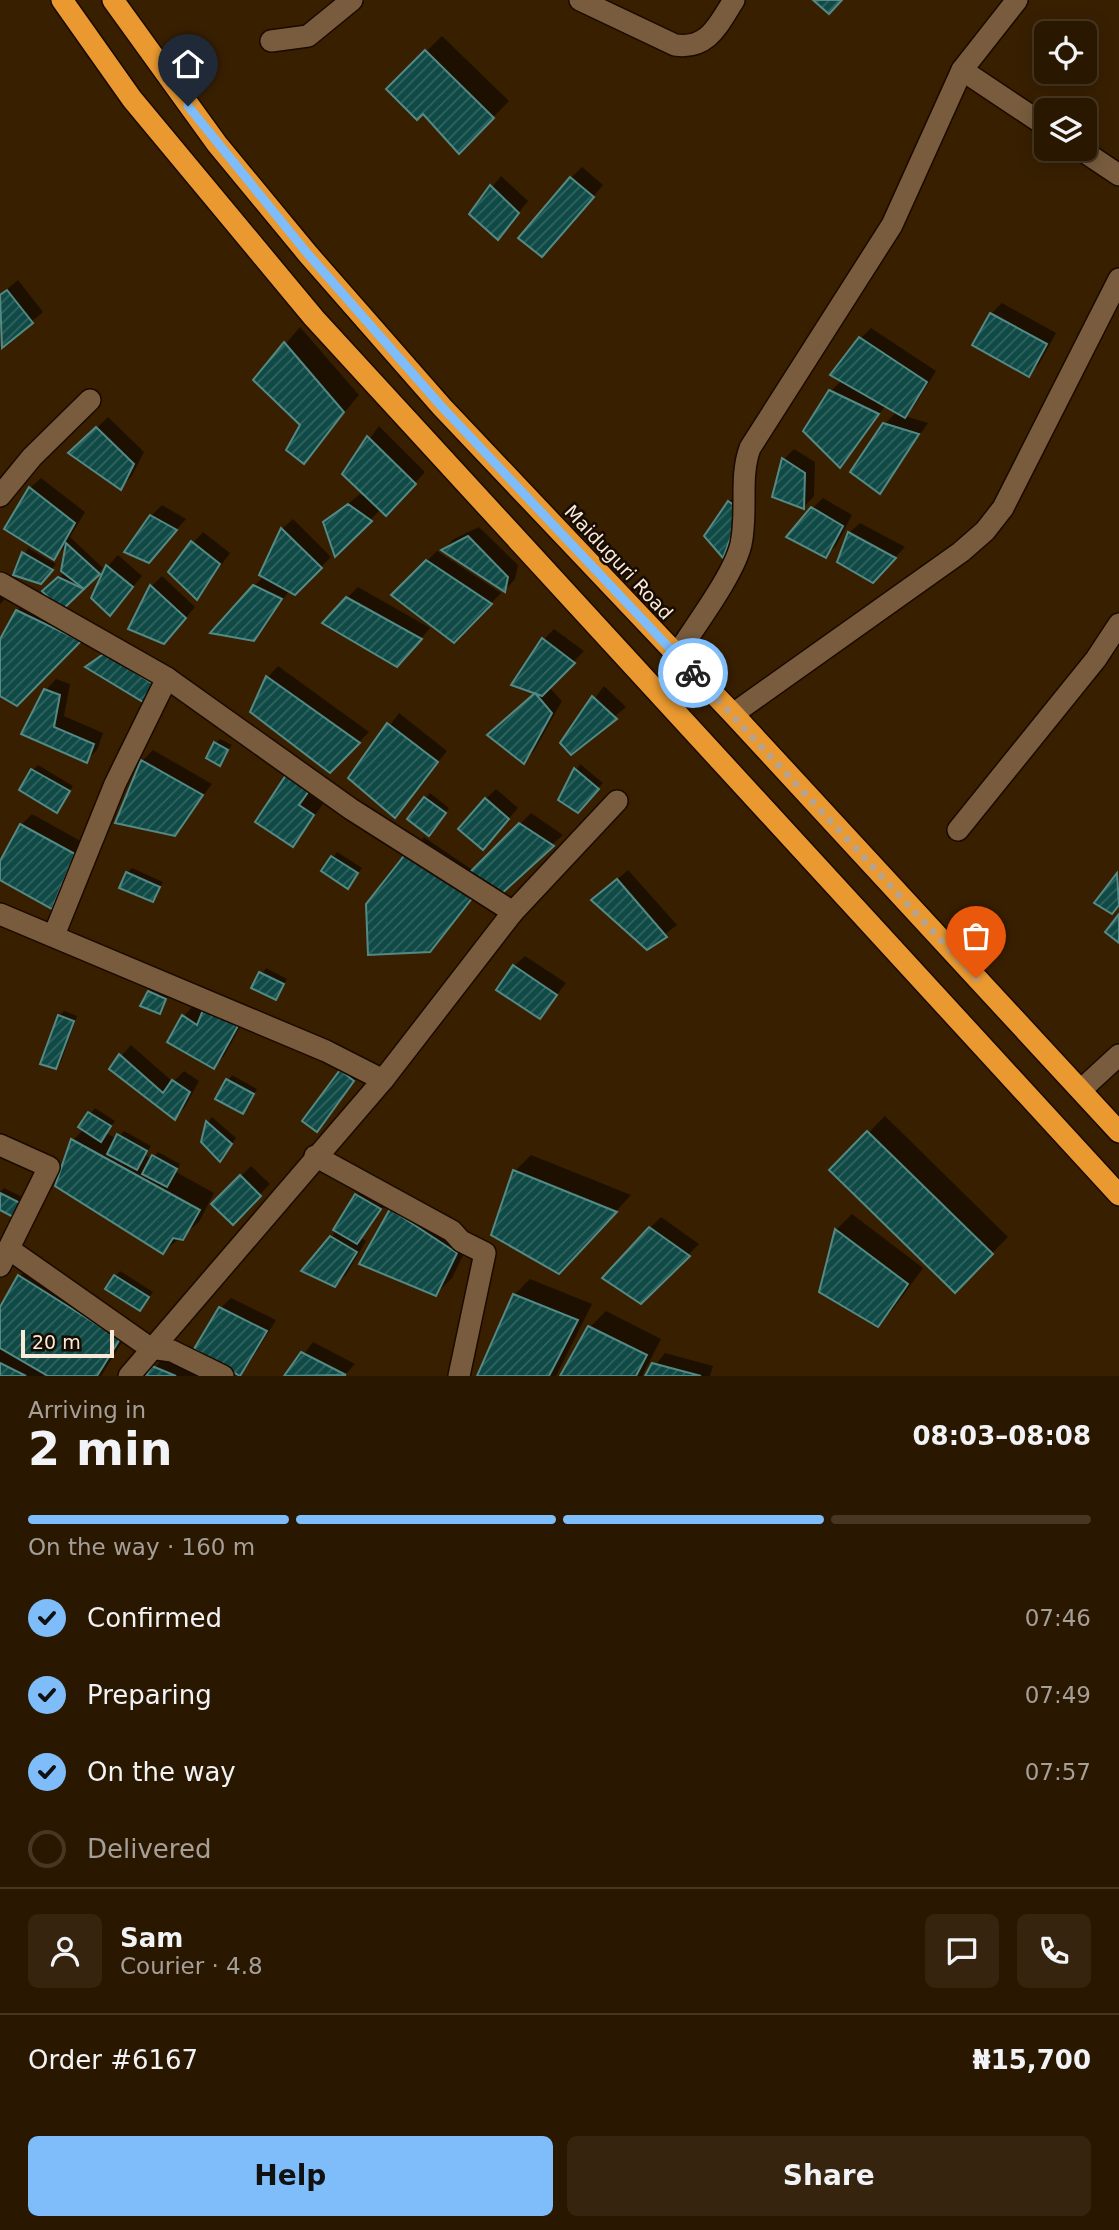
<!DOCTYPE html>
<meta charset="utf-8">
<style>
body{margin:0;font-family:"DejaVu Sans",sans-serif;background:#36240f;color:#f1f3f6;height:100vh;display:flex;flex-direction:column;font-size:26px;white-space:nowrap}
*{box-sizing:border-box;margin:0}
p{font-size:23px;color:#a59f99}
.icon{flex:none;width:38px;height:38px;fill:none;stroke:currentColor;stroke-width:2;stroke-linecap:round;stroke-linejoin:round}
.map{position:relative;height:1376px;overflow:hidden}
.side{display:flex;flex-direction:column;background:#2a1700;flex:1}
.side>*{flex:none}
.controls{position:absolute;left:1034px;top:21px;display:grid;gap:14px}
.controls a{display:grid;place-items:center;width:63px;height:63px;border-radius:10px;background:#2a1700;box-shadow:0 4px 18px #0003,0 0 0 2px #463622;font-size:35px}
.scale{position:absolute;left:21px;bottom:18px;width:93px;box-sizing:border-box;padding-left:7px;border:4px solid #fbead9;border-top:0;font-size:19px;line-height:24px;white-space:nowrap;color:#fbead9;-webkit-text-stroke:5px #170c02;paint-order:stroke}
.pin{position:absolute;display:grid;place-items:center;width:60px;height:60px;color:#fff;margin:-72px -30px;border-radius:50% 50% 50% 0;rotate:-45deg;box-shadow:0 0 7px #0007}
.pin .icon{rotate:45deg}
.courier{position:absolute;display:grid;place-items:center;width:70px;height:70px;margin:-35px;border:5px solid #7ebdf9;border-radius:50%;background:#fff;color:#222;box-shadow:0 2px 9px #0007}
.head em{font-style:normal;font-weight:800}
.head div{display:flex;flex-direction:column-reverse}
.head{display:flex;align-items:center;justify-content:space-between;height:119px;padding:0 28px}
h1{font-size:46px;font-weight:800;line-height:52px}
.bar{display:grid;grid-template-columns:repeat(4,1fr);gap:10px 7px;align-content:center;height:84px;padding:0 28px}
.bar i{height:9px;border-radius:5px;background:#463622}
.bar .selected{background:#7ebdf9}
.bar p{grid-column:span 4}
.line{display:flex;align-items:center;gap:18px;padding:0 28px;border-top:2px solid #463622}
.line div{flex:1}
.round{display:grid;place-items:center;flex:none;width:74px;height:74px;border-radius:10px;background:#36240f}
ol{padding:0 28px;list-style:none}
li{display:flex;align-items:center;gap:21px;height:77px}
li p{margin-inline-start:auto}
li .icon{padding:7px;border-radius:50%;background:#7ebdf9;color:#111;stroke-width:4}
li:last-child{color:#a59f99}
li i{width:38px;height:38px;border:4px solid #463622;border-radius:50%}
.primary-button{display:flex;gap:14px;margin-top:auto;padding:14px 28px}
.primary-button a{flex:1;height:80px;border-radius:10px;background:#7ebdf9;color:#111;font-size:28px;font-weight:800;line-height:80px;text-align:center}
.primary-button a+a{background:#36240f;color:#f1f3f6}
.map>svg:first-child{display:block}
.shadow{fill:#0007}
.building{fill:url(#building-hatch);stroke:#548a85;stroke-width:2}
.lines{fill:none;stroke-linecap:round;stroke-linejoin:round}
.minor-casing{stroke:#1b0a00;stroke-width:24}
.highway-casing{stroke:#1b0a00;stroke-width:24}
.minor{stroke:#785c3d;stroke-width:21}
.highway{stroke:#e99930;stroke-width:21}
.done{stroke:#b7a38d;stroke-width:7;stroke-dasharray:0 12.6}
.route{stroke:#7ebdf9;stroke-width:9}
.labels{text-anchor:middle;stroke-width:5;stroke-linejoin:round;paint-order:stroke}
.street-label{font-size:19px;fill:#fbead9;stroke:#170c02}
</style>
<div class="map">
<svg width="1119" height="1376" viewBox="0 0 1119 1376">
<defs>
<pattern id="building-hatch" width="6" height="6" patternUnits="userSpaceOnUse" patternTransform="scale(1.75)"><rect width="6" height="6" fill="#0f4a46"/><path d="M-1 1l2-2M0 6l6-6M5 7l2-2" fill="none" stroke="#336460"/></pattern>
</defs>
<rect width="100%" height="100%" fill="#381f00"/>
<g class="shadow">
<polygon points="442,36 509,101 459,152 423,112 388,89"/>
<polygon points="582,167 603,185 552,245 571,178"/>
<polygon points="501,176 528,201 498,238 471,213"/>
<polygon points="18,280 43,312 2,346 0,295"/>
<polygon points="1002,303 1056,333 1039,364 1029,375 975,344 991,314"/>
<polygon points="300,327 359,395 304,461 302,425 255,380"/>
<polygon points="871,328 936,371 915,405 905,416 928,423 880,491 885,424 897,411 886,405 840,466 831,391 842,380 861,338"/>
<polygon points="108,417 144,452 131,477 120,487 71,453"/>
<polygon points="379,426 425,472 396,504 381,509 336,554 325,523 360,494 371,500 344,474"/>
<polygon points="794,449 815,462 814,496 804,507 774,496 784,459"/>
<polygon points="41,478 85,512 70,537 103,568 61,608 44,591 65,572 68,544 54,558 7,528 30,488"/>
<polygon points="734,497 745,504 723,555 729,502"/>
<polygon points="823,498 852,515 836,546 825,556 812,509"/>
<polygon points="162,505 186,519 149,561 151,516"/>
<polygon points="293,519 331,557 295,593 290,590 253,639 254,586 264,576 261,574 282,529"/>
<polygon points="860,523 905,547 883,570 849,533"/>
<polygon points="479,527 518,565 515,579 505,590 444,549 454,539"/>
<polygon points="203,532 230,553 197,598 193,543"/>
<polygon points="28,548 56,564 45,577 15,574"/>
<polygon points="437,551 501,593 453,641 393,595"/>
<polygon points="118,555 142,576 110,614 93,598 108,566"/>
<polygon points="162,576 195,607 175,631 130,628 152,586"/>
<polygon points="0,579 16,588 0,604"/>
<polygon points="358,587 430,628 408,654 347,598"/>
<polygon points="33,595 95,625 33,687 0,694 0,643 17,611"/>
<polygon points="554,629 584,651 549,687 562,701 534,751 524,762 499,724 537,692 544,639"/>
<polygon points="117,643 165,674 153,689 88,666"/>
<polygon points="278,666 369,732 330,771 252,712 268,677"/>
<polygon points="56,679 70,684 64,716 103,733 97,750 86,761 23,733 46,690"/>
<polygon points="604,686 626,707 571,753 562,743"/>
<polygon points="399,713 447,751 395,815 351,778"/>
<polygon points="220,739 232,745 219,764 216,743"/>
<polygon points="153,750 212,784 174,834 118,822 142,761"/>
<polygon points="580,764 603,783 577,810 561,800"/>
<polygon points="38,765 73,786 57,810 33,770"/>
<polygon points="320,776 309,794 323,804 293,845 258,821"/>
<polygon points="496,789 518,808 493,837 486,799"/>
<polygon points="430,793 449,808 434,829 409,819"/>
<polygon points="531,813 563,835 499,892 486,883 429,950 408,853 424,837 474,871"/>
<polygon points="32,814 84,843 62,896 52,906 0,878 0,865 21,825"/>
<polygon points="337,852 362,868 348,887 324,871"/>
<polygon points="132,868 163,882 152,900 127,873"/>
<polygon points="628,870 677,925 647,948 593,900"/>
<polygon points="1119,874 1119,903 1111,912 1096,903"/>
<polygon points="525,956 566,983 540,1017 514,966"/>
<polygon points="266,968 287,979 276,998 253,987"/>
<polygon points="154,987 170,994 159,1012 149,992"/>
<polygon points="194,1005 203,1012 248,1013 224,1056 213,1067 170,1041 184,1016"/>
<polygon points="64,1011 77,1016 61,1062 56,1067 59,1016"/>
<polygon points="131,1045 173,1082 184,1071 199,1081 185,1107 175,1118 111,1068"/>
<polygon points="351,1061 363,1069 317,1130 341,1071"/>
<polygon points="232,1075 257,1089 243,1112 218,1098"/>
<polygon points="95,1108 115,1121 106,1133 117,1139 124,1131 151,1146 145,1155 152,1159 158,1152 180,1164 176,1172 214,1193 199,1222 163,1252 57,1186 73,1140 84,1129 81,1126"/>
<polygon points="885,1116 1008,1237 955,1291 832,1170"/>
<polygon points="212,1117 236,1138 224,1155 203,1141 208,1122"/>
<polygon points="531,1155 631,1195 575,1256 493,1234 515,1171"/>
<polygon points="251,1166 270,1184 233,1222 214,1204"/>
<polygon points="367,1185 391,1198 360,1237 366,1241 346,1275 335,1285 332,1237 357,1195"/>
<polygon points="4,1188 26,1199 20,1211 0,1208 0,1192"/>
<polygon points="407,1195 472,1237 452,1278 436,1294 391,1211"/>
<polygon points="852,1214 923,1268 894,1308 878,1324 821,1291 836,1230"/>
<polygon points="661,1217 699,1244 641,1302 650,1228"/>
<polygon points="35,1260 134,1323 101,1376 51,1376 46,1373 43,1376 0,1376 0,1311 20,1276"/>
<polygon points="120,1271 153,1292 140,1309 115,1276"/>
<polygon points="530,1279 592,1304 556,1376 479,1376 514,1295"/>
<polygon points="231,1298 276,1320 249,1364 239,1375 221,1308"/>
<polygon points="606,1311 661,1339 642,1376 562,1376 590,1327"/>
<polygon points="313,1342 355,1364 344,1376 287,1376"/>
<polygon points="169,1351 232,1376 148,1376"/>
<polygon points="665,1353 713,1366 710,1376 647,1376"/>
</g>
<g class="building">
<polygon points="813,0 842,0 829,14"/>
<polygon points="425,50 494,118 459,154 423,114 417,120 386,89"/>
<polygon points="570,177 594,197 542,257 518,238"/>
<polygon points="490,185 519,213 498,240 469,214"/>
<polygon points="7,290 33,323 2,348 0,295"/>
<polygon points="990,313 1047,344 1029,377 972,345"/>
<polygon points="859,337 927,382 905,418 830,375"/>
<polygon points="284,342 344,412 304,464 286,450 300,425 253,380"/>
<polygon points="829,390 879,414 840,468 803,431"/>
<polygon points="883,423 919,434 880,494 850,472"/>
<polygon points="96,427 134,464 121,490 68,453"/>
<polygon points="367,436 416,484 386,516 342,474"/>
<polygon points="782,458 805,473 804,509 772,497"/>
<polygon points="29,487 75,523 54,560 4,529"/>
<polygon points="728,501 741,510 723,558 704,536"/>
<polygon points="348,504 372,521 335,557 323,522"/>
<polygon points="811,507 843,526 826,558 786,537"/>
<polygon points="150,515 177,530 149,563 124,552"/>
<polygon points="281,528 322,568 295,595 259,575"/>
<polygon points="848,532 896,558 873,583 837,562"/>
<polygon points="468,536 508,577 505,592 441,550"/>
<polygon points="191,541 220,564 197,600 168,572"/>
<polygon points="66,543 100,574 84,589 61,571"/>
<polygon points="22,552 53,570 41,584 13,575"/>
<polygon points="426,560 492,604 454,643 391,595"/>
<polygon points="106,565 133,587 110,616 91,598"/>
<polygon points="58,577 84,589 61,611 42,591"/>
<polygon points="150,585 186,618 164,644 128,629"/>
<polygon points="253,585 282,599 254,641 210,633"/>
<polygon points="346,597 422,639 397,667 322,623"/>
<polygon points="16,610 81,641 17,706 0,696 0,639"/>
<polygon points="542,638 575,663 542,696 511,685"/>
<polygon points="105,653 156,686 143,702 85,667"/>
<polygon points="266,676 360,743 330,773 250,712"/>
<polygon points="44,689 60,695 54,727 94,744 87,763 21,734"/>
<polygon points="535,693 552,713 524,764 487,735"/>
<polygon points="592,696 617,719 571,755 560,743"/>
<polygon points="387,723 438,762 395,818 348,778"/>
<polygon points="214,742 228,750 220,766 206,758"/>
<polygon points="141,760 203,795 175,836 115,823"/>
<polygon points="574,768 599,789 578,813 558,800"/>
<polygon points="31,769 70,791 57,813 19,790"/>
<polygon points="288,772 311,788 299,805 314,815 293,847 255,822"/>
<polygon points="424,797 446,813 429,836 407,819"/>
<polygon points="485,798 509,819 483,850 458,829"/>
<polygon points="519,823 554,846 500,895 469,873"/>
<polygon points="20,824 75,854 52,909 0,880 0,861"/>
<polygon points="407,852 473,897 430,952 368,955 366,904"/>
<polygon points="331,856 358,873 348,889 321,871"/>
<polygon points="126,872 160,887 153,902 119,888"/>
<polygon points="1117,873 1119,905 1112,914 1094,903"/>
<polygon points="617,879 667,937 647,950 591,900"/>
<polygon points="1119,914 1119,943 1105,932"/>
<polygon points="513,965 557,995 540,1019 496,990"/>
<polygon points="259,972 284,984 276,1000 251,988"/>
<polygon points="148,991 166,999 160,1014 140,1006"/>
<polygon points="203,1010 239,1024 214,1069 167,1042 182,1015 197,1025"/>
<polygon points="58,1015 74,1021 56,1069 40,1064"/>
<polygon points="119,1054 163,1093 172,1080 190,1092 175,1120 109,1069"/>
<polygon points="340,1070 354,1081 317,1132 302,1121"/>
<polygon points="226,1079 254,1094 243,1114 215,1099"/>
<polygon points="88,1112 111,1126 101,1142 78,1127"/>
<polygon points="206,1121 232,1144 220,1162 201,1142"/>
<polygon points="867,1131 993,1254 955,1293 829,1170"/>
<polygon points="117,1134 147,1151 137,1170 107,1154"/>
<polygon points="71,1139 200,1210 183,1240 173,1238 163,1254 55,1186"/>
<polygon points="152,1155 177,1169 167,1187 142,1174"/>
<polygon points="513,1170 617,1212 559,1274 491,1235"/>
<polygon points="240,1175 261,1196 233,1225 211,1204"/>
<polygon points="0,1193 22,1204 15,1218 0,1210"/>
<polygon points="355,1194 381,1209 357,1244 333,1230"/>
<polygon points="390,1209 457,1253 436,1296 359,1264"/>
<polygon points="649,1227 690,1256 641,1304 602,1278"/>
<polygon points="835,1229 908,1284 878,1327 819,1292"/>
<polygon points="330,1236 357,1252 335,1287 301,1271"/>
<polygon points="18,1275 120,1339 97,1376 48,1376 0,1348 0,1307"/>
<polygon points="114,1275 149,1297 140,1311 105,1289"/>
<polygon points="513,1294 578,1320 549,1376 477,1376"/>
<polygon points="219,1307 267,1331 240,1376 194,1349"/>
<polygon points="588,1326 647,1355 636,1376 560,1376"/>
<polygon points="301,1352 346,1375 284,1376"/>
<polygon points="0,1363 26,1376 0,1376"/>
<polygon points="652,1363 701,1376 645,1376"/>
<polygon points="152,1366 176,1376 146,1376"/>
</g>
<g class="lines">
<g class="minor-casing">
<g id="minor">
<path d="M580 0 675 45C708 50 718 25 734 0"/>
<polyline points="271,41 308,36 352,0"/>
<polyline points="962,70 1046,126"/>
<polyline points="1080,149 1119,175"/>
<polyline points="0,496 32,457 90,400"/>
<polyline points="0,583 167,678 351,809 513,912"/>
<path d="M676 656C694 627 734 575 741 544 748 511 739 478 750 448L892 225 962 70 1017 0"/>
<polyline points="733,714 961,552 985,531 1003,508 1119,279"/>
<polyline points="958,830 1096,659 1119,624"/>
<polyline points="0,914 326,1051 383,1080"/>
<polyline points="54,935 115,784 167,678"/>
<polyline points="1082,1089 1119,1055"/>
<polyline points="0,1145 49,1167 0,1266"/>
<polyline points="315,1156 452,1231 461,1241 485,1253 459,1376"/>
<polyline points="9,1249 150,1348 172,1351 223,1376"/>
<polyline points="129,1376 383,1080 513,912 617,801"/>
</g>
</g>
<g class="highway-casing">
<g id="highway">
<polyline points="62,0 132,99 314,318 1119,1195"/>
<polyline points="113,0 217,144 307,253 442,407 733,714 1119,1132"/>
</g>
</g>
<use href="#minor" class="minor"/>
<use href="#highway" class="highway"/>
</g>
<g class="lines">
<polyline class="done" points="693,673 976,978"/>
<polyline class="route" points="188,106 307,253 442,407 693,673"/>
</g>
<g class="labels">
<g class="street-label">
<text transform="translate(619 562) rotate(47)" y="7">Maiduguri Road</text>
</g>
</g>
</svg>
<div class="controls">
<a><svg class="icon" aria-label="locate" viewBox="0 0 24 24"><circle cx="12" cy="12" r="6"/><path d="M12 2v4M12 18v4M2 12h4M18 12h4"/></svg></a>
<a><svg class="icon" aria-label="layers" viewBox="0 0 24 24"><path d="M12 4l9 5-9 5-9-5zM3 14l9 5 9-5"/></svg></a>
</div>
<div class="scale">20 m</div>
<div class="pin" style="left:976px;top:978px;background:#ea580c"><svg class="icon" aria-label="bag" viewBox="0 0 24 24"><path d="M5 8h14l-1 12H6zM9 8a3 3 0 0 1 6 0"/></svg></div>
<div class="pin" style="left:188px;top:106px;background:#1f2937"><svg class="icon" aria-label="home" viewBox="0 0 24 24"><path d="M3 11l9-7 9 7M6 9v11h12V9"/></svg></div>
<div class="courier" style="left:693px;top:673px"><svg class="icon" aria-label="bike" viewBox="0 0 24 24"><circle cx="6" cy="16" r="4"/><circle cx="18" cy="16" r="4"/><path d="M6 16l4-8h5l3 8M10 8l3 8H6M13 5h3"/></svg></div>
</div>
<section class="side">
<div class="head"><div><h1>2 min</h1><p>Arriving in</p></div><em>08:03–08:08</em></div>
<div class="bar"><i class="selected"></i><i class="selected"></i><i class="selected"></i><i></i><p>On the way · 160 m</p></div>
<ol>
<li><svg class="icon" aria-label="check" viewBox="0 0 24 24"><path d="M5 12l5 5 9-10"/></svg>Confirmed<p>07:46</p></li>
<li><svg class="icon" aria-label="check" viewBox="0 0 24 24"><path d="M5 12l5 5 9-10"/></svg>Preparing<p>07:49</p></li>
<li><svg class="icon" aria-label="check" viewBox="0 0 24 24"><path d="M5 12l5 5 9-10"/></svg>On the way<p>07:57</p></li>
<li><i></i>Delivered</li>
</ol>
<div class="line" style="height:126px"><a class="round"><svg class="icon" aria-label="person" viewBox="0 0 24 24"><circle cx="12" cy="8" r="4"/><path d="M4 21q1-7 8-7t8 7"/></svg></a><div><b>Sam</b><p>Courier · 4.8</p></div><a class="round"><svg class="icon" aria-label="chat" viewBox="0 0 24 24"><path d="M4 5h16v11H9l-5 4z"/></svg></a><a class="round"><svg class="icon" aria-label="phone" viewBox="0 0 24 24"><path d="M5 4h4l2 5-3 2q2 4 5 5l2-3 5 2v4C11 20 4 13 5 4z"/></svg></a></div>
<div class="line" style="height:91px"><div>Order #6167</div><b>₦15,700</b></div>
<div class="primary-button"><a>Help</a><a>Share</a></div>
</section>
